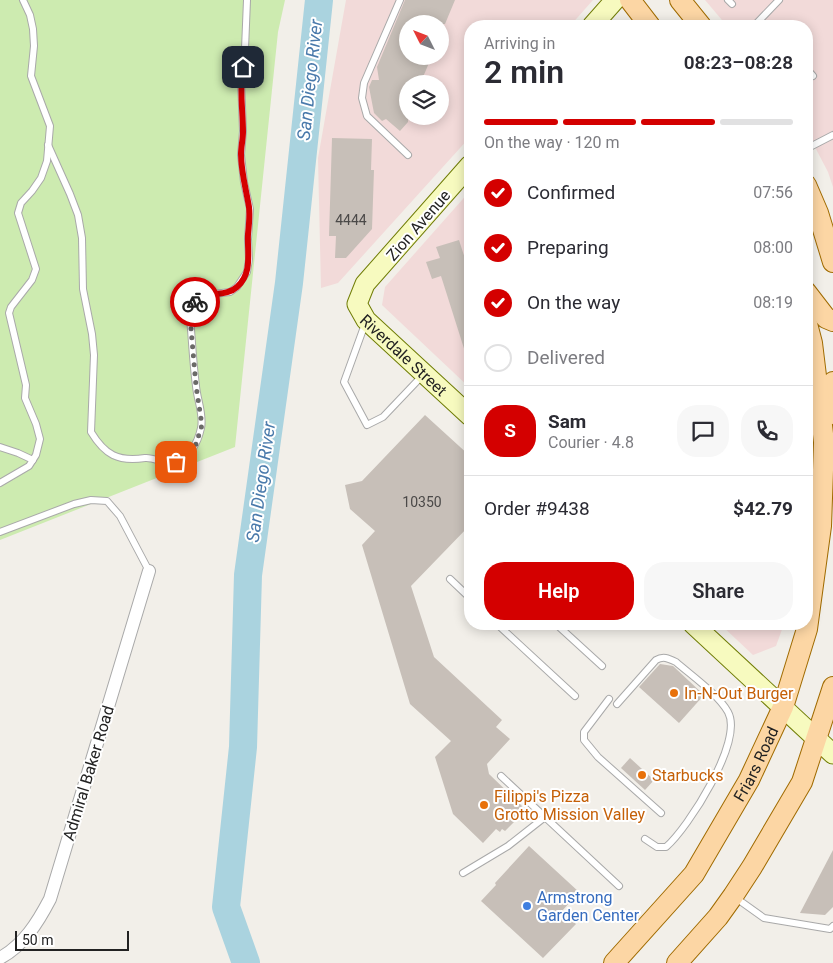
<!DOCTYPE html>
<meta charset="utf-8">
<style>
body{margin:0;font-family:Roboto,sans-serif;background:#f7f7f7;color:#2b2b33;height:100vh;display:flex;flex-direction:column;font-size:19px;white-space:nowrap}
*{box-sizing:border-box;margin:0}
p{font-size:16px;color:#7c7c81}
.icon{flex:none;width:28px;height:28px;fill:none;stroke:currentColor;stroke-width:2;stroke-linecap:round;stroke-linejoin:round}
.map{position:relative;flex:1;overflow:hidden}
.drawer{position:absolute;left:464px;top:20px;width:349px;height:610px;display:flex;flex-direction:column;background:#fff;border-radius:20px;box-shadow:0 2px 12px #0003}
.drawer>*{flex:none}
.needle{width:32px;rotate:312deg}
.buttons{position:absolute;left:399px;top:15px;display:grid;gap:10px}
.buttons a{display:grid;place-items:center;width:50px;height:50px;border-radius:50%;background:#fff;box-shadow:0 2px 12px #0003;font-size:25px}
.scale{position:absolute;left:15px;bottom:12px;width:114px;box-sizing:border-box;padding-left:5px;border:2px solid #222;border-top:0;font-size:14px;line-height:18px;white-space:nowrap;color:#222;-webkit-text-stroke:4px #fff;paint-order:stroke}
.pin{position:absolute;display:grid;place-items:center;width:42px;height:42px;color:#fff;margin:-21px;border-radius:10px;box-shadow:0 2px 8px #0006}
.courier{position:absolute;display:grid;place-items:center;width:50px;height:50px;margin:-25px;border:4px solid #d40000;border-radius:50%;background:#fff;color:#222;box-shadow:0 1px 6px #0007}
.head em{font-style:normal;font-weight:600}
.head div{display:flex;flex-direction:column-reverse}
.head{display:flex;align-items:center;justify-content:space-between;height:85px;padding:0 20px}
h1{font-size:32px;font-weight:600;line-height:38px}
.bar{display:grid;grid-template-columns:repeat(4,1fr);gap:8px 5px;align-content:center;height:60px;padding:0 20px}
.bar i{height:6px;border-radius:4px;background:#e1e1e2}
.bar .current{background:#d40000}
.bar p{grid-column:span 4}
.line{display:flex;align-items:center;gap:12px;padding:0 20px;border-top:1px solid #e1e1e2}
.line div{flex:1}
.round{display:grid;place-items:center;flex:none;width:52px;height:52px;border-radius:20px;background:#f7f7f7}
ol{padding:0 20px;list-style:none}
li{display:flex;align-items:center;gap:15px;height:55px}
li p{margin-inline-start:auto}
li .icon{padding:5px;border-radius:50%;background:#d40000;color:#fff;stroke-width:4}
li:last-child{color:#7c7c81}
li i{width:28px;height:28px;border:2px solid #e1e1e2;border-radius:50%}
.button{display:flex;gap:10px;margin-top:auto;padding:10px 20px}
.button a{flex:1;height:58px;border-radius:20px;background:#d40000;color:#fff;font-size:20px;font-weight:600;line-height:58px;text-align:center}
.button a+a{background:#f7f7f7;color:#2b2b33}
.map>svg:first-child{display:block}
.commercial{fill:#f2dad9;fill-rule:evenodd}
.grass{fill:#cdebb0}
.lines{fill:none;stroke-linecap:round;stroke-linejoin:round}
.river{stroke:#aad3df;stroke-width:28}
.building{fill:#c7bfb8}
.lane-casing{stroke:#a9a9a9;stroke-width:8}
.street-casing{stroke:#a9a9a9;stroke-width:14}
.secondary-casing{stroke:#707d05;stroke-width:21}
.primary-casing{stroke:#a06b00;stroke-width:22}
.lane{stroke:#fff;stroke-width:6}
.street{stroke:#fff;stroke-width:12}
.secondary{stroke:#f7fabf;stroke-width:19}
.primary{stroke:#fcd6a4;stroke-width:20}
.done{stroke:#6b6a68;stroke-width:5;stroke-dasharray:0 9}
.route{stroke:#d40000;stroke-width:6}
.food-dot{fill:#e8710a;stroke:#fff;stroke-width:2}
.shop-dot{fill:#3f7fe0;stroke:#fff;stroke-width:2}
.labels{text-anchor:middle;stroke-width:4;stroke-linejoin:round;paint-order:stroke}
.number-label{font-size:14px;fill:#4b4948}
.street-label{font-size:16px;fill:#222;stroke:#fff}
.food-label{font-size:16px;fill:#c56008;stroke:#fff;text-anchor:start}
.shop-label{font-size:16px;fill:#366cbe;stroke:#fff;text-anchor:start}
.water-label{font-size:18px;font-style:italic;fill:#4a7aab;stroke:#fff}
</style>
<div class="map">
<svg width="833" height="963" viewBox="0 0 833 963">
<rect width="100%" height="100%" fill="#f2efe9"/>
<g class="commercial">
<path d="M346 0H593L570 26H470V137L338 283 321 288 318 158ZM408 24H440V56H408ZM408 84H440V116H408Z"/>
<polygon points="705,0 833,0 833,187 828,172 806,130 806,26 727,26"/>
<polygon points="470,191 470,388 382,305 385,287"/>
<polygon points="720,624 784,624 776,646 753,655"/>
</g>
<polygon class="grass" points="0,0 285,0 278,32 235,447 0,540"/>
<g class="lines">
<polyline class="river" points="246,963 226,907 243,747 248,575 289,283 319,0"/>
</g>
<g class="building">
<polygon points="405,0 455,0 445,24 408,24 408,56 432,56 420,84 408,84 408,122 400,131 386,119 382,121 374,113 369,87 372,80 379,80 377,67"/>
<polygon points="332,138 372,139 371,170 374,170 372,229 346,258 335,258 336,236 329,236"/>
<polygon points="459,240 470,274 470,358 467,358 441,276 432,279 426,262 440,258 436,247"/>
<polygon points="425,415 470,456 470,525 411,586 434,657 502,720 496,727 510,739 487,764 489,774 522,806 519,810 523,813 505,831 502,829 500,832 496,829 483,843 453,814 435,757 451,741 410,704 362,545 375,531 350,509 345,485 362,481"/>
<polygon points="660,664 673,666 704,695 679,723 639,687"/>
<polygon points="630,758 654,780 645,790 621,768"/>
<polygon points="529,846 579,892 562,911 576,924 543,958 481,901 496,885 495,883"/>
<polygon points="833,850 833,907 825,915 800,913"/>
</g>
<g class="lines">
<g class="lane-casing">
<g id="lane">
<polyline points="400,0 364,83 362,98 367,116 408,155"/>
<polyline points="728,0 732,4"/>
<polyline points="754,26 779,0"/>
<polyline points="806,68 813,76"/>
<path d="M48 145 70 194 78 215 82 238 83 289 92 334 94 355 91 432C105 455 118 462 145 458 156 457 167 467 178 461 191 455 198 442 201 428 204 415 197 399 196 386 193 363 192 340 190 317L192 308 196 300 205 295 230 292 237 287 247 272 249 259 248 239 250 209 244 182 241 155 243 131 241 80 245 49 247 0"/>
<polyline points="806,149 833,135"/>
<polyline points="365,324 344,382 367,425 383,417 422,376"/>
<polyline points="0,447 18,453 33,460"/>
<polyline points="0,483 29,466 36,455 40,439 36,424 25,398 26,385 9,313 11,307 32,280 36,269 18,213 21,203 32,191 41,178 47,161 50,126 31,76 34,46 33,29 30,15 23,0"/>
<polyline points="0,532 74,504 91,500 107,501 120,516 149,571"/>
<polyline points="450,579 470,598"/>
<polyline points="497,624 575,696"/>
<polyline points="556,624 602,666"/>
<polyline points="609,699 584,732 584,740 598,757 661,813"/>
<path d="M617 704 656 660C663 656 668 658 676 662 692 676 718 694 728 712 744 741 688 828 666 847H657L645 839"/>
<polyline points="501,776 619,886"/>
<polyline points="463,873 508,846 545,817"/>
<polyline points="736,898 764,918 830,929 833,926"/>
</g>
</g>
<g class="street-casing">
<path id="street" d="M0 958C24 945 38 922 50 899L149 571"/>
</g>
<g class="secondary-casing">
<g id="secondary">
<polyline points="592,26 615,0"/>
<path id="s1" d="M470 165 365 284 357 304 366 320 470 416"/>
<polyline points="693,624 833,754"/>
</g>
</g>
<g class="primary-casing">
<g id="primary">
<polyline points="630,0 650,26"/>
<polyline points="680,0 701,26"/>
<polyline points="806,185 818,213 833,262"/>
<polyline points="806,292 826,318 833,321"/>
<polyline points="828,415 833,382"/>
<path id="s2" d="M614 963 694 874 749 780 783 707 807 629 821 526 824 442 812 343 806 320"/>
<polyline points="677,963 718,917 733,896 752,867 802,782 833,687"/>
</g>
</g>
<use href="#lane" class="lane"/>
<use href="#street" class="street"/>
<use href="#secondary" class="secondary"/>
<use href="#primary" class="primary"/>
</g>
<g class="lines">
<polyline class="done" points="176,462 188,454 196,444 202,425 196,386 190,317 192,308 195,302"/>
<path class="route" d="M195 302C207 290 225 298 237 287 253 273 247 252 248 234 249 225 250 215 249 207 246 189 241 172 241 154 241 147 243 139 243 132 243 110 239 89 243 67"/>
</g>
<g class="food-dot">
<circle cx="674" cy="693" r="5"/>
<circle cx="642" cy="775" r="5"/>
<circle cx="484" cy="805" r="5"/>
</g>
<circle class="shop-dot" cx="527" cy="906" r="5"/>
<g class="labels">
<g class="number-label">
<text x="351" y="225">4444</text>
<text x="422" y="507">10350</text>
</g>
<g class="street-label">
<text transform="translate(418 225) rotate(-49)" y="6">Zion Avenue</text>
<text dy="6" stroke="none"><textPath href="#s1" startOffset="250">Riverdale Street</textPath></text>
<text dy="6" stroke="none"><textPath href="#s2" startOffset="246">Friars Road</textPath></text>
<text transform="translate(88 773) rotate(-73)" y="6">Admiral Baker Road</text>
</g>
<g class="food-label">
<text x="684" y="699">In-N-Out Burger</text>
<text x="652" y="781">Starbucks</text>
<text x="494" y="802">Filippi's Pizza<tspan x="494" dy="18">Grotto Mission Valley</tspan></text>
</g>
<g class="shop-label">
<text x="537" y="903">Armstrong<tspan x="537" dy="18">Garden Center</tspan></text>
</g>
<g class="water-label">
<text transform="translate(310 80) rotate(-84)" y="6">San Diego River</text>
<text transform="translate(261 482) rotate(-82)" y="6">San Diego River</text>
</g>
</g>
</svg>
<div class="buttons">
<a><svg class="needle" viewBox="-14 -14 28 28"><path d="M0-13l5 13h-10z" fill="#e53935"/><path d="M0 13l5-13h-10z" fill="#7c7c81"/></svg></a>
<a><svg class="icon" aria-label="layers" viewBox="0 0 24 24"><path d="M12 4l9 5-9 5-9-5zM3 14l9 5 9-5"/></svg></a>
</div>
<div class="scale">50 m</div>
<div class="pin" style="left:176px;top:462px;background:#ea580c"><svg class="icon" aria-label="bag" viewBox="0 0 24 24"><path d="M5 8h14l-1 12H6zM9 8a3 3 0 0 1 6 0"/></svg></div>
<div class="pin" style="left:243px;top:67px;background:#1f2937"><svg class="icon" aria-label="home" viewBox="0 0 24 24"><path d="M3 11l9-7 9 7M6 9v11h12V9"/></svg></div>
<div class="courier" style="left:195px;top:302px"><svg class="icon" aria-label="bike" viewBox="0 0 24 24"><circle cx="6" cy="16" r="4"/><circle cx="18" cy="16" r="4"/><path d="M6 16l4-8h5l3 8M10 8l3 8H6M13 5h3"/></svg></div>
<section class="drawer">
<div class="head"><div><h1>2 min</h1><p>Arriving in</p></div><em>08:23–08:28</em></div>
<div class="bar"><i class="current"></i><i class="current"></i><i class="current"></i><i></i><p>On the way · 120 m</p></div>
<ol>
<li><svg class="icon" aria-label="check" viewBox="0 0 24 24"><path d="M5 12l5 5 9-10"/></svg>Confirmed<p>07:56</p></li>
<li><svg class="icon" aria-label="check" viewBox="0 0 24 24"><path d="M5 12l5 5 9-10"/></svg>Preparing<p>08:00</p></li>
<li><svg class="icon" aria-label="check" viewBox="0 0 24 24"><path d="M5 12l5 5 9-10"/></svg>On the way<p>08:19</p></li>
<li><i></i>Delivered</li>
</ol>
<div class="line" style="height:90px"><b class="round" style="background:#d40000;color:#fff">S</b><div><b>Sam</b><p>Courier · 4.8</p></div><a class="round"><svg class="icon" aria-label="chat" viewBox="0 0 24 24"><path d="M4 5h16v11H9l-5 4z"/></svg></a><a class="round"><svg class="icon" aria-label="phone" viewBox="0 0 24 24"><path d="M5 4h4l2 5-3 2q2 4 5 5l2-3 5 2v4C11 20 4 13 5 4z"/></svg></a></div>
<div class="line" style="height:65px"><div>Order #9438</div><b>$42.79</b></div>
<div class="button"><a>Help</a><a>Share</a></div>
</section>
</div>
